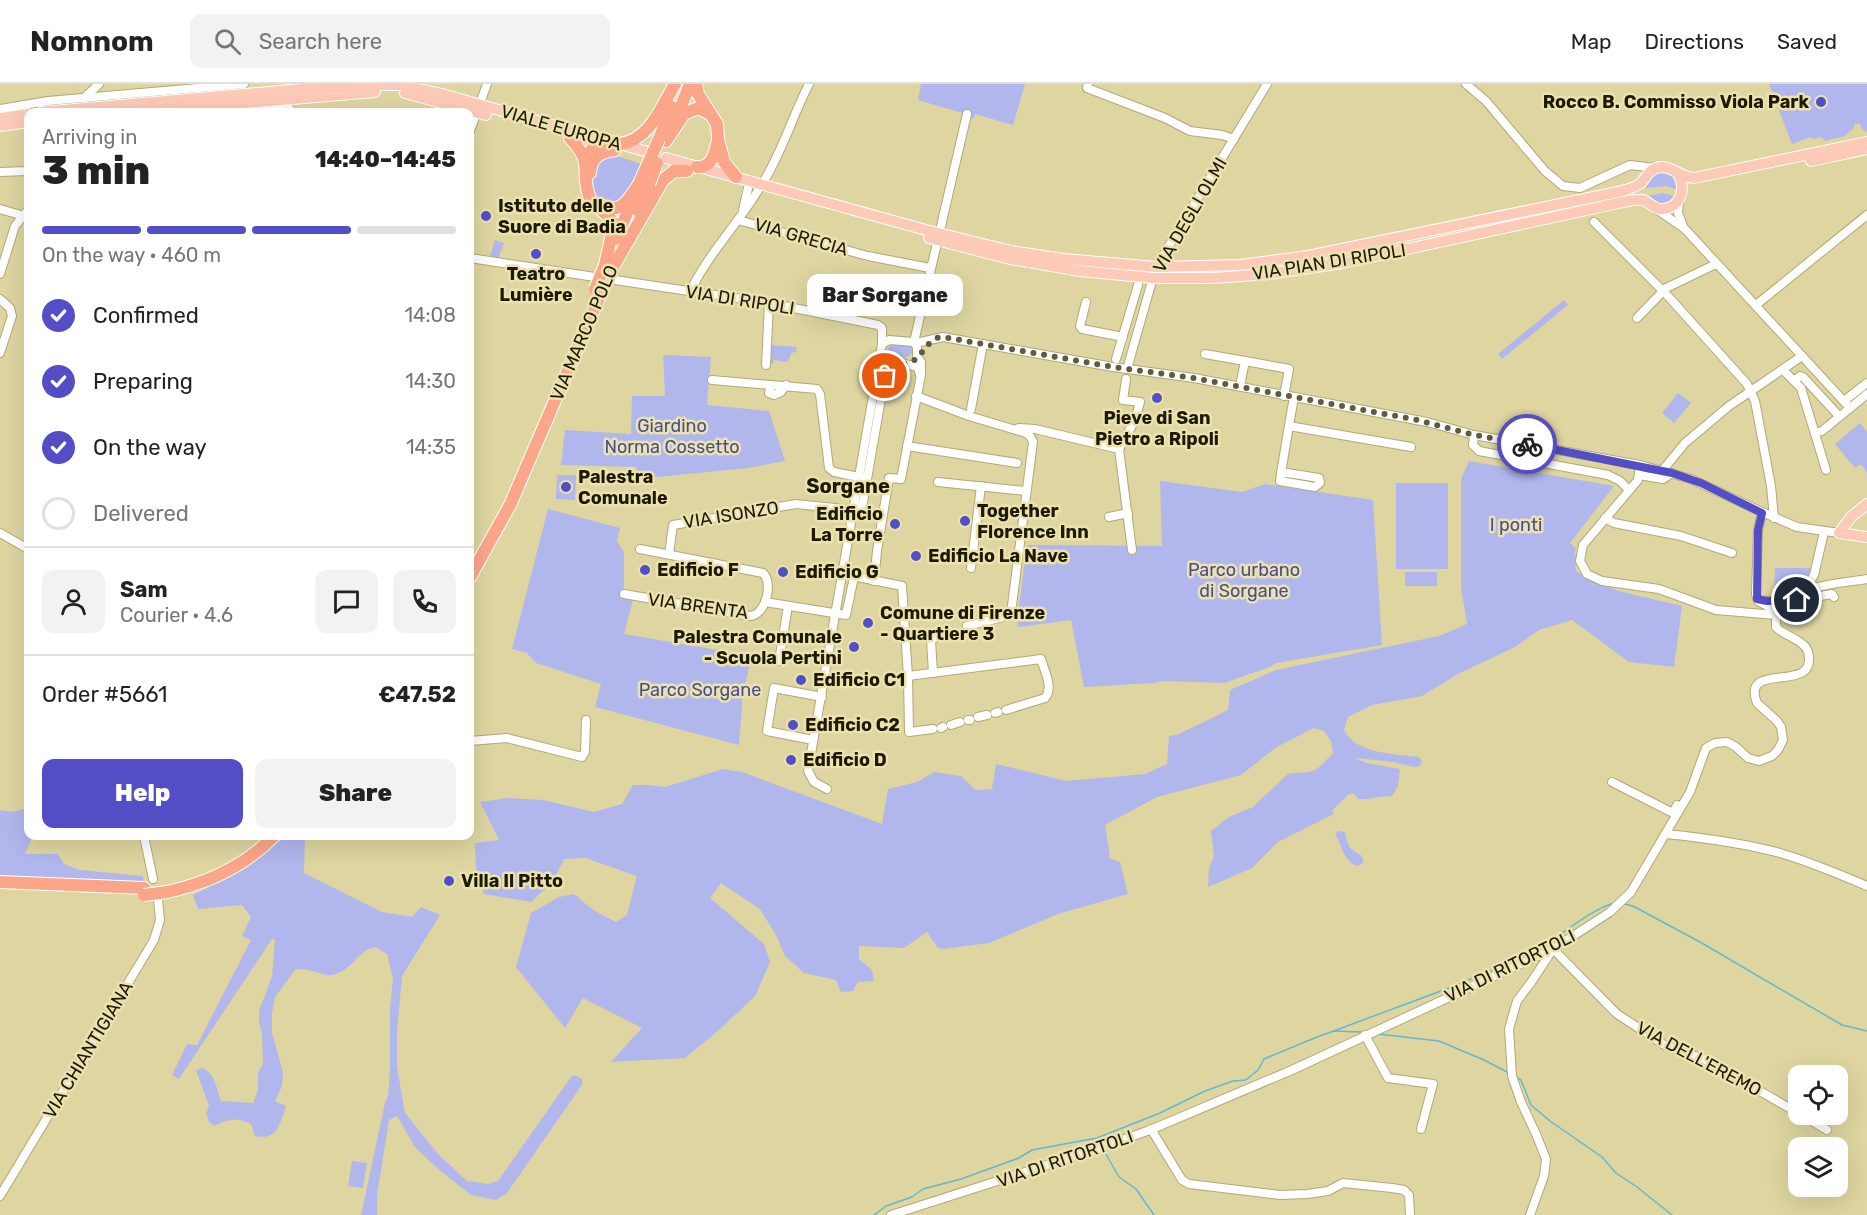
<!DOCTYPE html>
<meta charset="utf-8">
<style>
body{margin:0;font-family:Rubik,sans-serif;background:#f2f2f2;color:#222;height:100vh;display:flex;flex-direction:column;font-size:22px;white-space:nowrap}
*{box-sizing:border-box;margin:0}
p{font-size:20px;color:#767676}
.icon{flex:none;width:33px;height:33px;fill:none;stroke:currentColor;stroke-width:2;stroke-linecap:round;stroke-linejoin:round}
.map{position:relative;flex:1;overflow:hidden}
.sheet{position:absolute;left:24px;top:24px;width:450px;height:732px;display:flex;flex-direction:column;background:#fff;border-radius:12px;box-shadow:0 6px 24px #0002}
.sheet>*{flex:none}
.controls{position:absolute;left:1788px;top:981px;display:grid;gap:12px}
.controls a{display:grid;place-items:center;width:60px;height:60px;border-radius:12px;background:#fff;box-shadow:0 6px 24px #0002;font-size:30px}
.pin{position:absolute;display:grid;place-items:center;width:51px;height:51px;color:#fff;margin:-26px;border:3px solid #fff;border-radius:50%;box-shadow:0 2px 6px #0007}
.courier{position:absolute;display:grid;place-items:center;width:60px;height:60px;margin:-30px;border:4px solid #534ec5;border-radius:50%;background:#fff;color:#222;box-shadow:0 2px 8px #0007}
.bubble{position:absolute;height:42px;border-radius:12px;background:#fff;box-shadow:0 6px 24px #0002;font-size:20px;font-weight:800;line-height:42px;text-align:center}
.summary em{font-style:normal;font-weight:800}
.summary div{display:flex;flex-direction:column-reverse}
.summary{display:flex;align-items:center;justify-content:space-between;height:102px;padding:0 18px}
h1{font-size:39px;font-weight:800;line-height:45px}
.bar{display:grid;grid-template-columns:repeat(4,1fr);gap:9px 6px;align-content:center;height:72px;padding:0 18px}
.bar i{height:8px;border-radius:4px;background:#e0e0e0}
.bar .active{background:#534ec5}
.bar p{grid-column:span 4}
.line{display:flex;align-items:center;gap:15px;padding:0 18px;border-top:2px solid #e0e0e0}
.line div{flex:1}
.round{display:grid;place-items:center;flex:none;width:63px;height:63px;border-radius:12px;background:#f2f2f2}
ol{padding:0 18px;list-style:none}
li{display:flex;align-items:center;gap:18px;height:66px}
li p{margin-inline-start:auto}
li .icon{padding:6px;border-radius:50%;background:#534ec5;color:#fff;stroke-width:4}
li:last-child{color:#767676}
li i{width:33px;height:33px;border:3px solid #e0e0e0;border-radius:50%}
.button{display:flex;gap:12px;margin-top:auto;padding:12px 18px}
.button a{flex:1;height:69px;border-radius:12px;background:#534ec5;color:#fff;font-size:24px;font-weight:800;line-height:69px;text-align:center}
.button a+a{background:#f2f2f2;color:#222}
header{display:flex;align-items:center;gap:36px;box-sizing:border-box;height:84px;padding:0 30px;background:#fff;border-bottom:2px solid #e0e0e0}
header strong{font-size:28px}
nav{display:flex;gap:33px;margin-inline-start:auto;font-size:21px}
.search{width:420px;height:54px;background:#f2f2f2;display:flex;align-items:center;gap:15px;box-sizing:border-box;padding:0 21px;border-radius:12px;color:#767676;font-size:22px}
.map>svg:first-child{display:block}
.green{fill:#b1b7ed}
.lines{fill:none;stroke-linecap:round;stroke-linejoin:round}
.stream{stroke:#63b7d0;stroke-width:1.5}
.minor-casing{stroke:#b1a977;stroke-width:10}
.major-casing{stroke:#fff;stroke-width:12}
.highway-casing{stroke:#fff;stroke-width:14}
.minor{stroke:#fff;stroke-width:8}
.major{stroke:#fdcab8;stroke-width:10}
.highway{stroke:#fba689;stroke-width:12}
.highway-bridge-casing{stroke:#fff;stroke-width:14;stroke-linecap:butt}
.highway-bridge{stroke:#fba689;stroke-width:12}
.done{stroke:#615b3d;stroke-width:6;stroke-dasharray:0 10.8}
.route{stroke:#534ec5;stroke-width:8}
.poi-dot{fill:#534ec5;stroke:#ebe2ae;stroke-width:2}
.labels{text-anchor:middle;stroke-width:5;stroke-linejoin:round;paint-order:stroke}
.poi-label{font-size:18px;font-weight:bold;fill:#1e1a07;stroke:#ebe2ae;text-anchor:start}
.street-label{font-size:18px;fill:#1e1a07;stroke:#ebe2ae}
.park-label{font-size:18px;fill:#494b95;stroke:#ebe2ae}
.neighbourhood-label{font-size:20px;font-weight:bold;fill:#1e1a07;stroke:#ebe2ae}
</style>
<header>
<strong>Nomnom</strong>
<div class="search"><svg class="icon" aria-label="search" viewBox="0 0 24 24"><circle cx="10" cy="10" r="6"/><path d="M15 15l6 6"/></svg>Search here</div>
<nav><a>Map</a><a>Directions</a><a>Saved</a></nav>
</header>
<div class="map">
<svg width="1867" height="1131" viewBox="0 0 1867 1131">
<rect width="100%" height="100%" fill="#ded5a1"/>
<g class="green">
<polygon points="921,0 1025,0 1013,41 975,30 973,35 969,34 969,31 918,16"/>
<polygon points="1769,0 1867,0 1867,48 1863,46 1859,39 1854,41 1854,44 1845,52 1825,57 1821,53 1813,55 1811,53 1792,60"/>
<polygon points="614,71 641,80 625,116 621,120 598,117 593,108 594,80"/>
<polygon points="1663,87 1674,91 1679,106 1666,102 1646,104 1652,90"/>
<polygon points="1663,109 1677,113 1672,118 1661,121 1650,116 1647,112"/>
<polygon points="495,156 504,159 498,175 490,172"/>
<polygon points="1564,216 1568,221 1502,275 1498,270"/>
<polygon points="891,260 910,262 913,264 913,269 903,275 893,273 887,265"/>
<polygon points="770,261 797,263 796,268 791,269 788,278 774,276 773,280 768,279"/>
<polygon points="663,271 711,273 707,321 769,327 785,377 748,384 637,395 636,383 561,381 565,346 631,350 632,312 665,312"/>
<polygon points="1678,309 1691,319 1674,339 1662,329"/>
<polygon points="1860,339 1867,348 1867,389 1861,380 1855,384 1835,360"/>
<path d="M1469 377 1614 402 1570 459 1576 464 1575 468 1576 487C1606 508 1647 513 1682 522L1674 583 1629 578 1572 536 1539 546 1515 563 1458 590 1422 612 1372 621 1348 633 1344 646C1356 670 1395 670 1419 673L1422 676 1420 682 1414 683 1394 678 1355 674 1367 679 1400 685 1398 702 1392 712C1380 712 1369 716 1358 715L1354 710H1349L1332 727 1334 730 1278 758 1252 784 1208 803 1209 784 1214 772 1211 747 1229 733 1253 723 1288 690C1318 686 1311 692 1333 669L1331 657 1324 647 1314 644 1275 664 1241 691 1157 713 1105 741 1110 774 1120 778 1128 810 1058 830 989 859 943 865 938 864 927 848 904 864 859 862V875L872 886 874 897 858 898 853 907 841 908 836 896 804 889 785 872 776 851 760 825 721 799 710 814 764 860 770 878 755 912 718 947 685 974 611 978 642 944 583 914 565 944 516 883 531 829 559 813 574 810 593 826 616 838 627 831 637 792 585 774 564 775 553 798 531 818 484 810 481 803 490 795 476 786 475 759 499 756 480 718 507 714 543 716 594 728 622 720 633 701H648L665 703 723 685 742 688 882 740 888 705 917 698 934 688 961 692 976 706 992 705 996 680 1066 697 1145 690 1167 680 1169 652 1177 651 1228 626 1230 606 1276 586 1439 552 1467 540 1461 503V395Z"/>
<polygon points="557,391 576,391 575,416 556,415"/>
<polygon points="1160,397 1242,408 1265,400 1373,416 1382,561 1276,579 1270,583 1224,599 1163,597 1153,599 1084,603 1071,536 1018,543 1017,538 1027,461 1162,462"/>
<rect x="1396" y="399" width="52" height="86"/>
<polygon points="548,425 620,444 617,457 624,468 624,510 634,512 624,550 752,572 743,609 739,661 595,623 601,600 536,579 527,569 512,565"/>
<path d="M1775 484H1811C1807 505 1792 507 1774 510Z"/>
<rect x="1405" y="488" width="32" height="14"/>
<polygon points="28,724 28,752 33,752 25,770 58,770 64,780 80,786 143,792 144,799 0,791 0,726 13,728"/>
<path d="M1338 747 1345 748C1347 759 1349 767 1361 771L1364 778 1358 782C1343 777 1343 763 1335 750Z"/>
<path d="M286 752H305L304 789 382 828 412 833 421 823 440 831 402 892 397 947V983L405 1029 438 1070 467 1097 488 1100 498 1097 571 993 574 991 582 995V1001L507 1109 496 1116 471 1111 437 1084 415 1063 397 1032 389 1036 377 1112V1131H361L385 1019 388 1012 390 986V925L393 895 387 870 375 863C356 868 354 884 336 890 323 895 312 882 295 886L275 913 272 929V949L283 988 282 1002 275 1017 286 1022C280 1039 278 1057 255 1052L251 1040C237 1033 227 1035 214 1042L209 1038 206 1029 209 1022 196 986 203 984C215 990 217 1005 221 1017L253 1019 258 1006V989L263 980 262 949 259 938V927L272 892 275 856 272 855 179 995 172 991 187 960 197 961 251 856 242 852 251 833 242 821 198 825 193 811 248 783Z"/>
<polygon points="352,1077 367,1079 363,1104 348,1102"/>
</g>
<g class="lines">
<g class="stream">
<polyline points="1624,820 1633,822 1700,858 1842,941 1867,947"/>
<path d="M1334 947C1401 921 1470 899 1535 866 1559 854 1589 826 1614 819"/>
<polyline points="1378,950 1439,957 1484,976 1507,988"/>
<polyline points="1516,993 1521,996 1531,1021 1550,1037 1602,1073 1616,1089 1637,1103 1672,1131"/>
<polyline points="1103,1065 1119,1093 1136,1105 1154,1131"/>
<polyline points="874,1131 886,1122 912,1113 923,1105 961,1095 1019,1074 1032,1066 1097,1054 1160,1029 1205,1007 1233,997 1246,996 1258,986 1264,975 1317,953 1334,947 1361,948"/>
</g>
<g class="minor-casing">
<g id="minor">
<polyline points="1088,0 1087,4 1165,34 1190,47 1222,51 1234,55"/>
<polyline points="1466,0 1486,17 1545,87 1563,102 1580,104 1630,81 1655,84"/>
<polyline points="84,14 99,0"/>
<polyline points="0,25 48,17 244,0"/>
<polyline points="249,28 290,25"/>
<polyline points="441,28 444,19"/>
<polyline points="470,47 487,0"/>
<polyline points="0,88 28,87"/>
<polyline points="1679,116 1678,129 1683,142"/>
<polyline points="0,125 24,132"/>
<polyline points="1656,125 1685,145 1850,324"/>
<polyline points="743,126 748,104"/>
<polyline points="738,136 864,171"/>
<polyline points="1594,138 1667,211 1747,300 1755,317 1771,402 1774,434"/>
<polyline points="868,172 930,184"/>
<polyline points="470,174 595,193"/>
<polyline points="0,190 15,142 28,126"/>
<polyline points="615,196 769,219 878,241 882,244 882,260 808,687 814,698 827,705"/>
<path d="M690 208C709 168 740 138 762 100 782 69 792 33 809 0"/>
<polyline points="0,215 10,224 12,232 0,269"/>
<polyline points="1086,218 1080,242 1082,245 1123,253"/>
<polyline points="1756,221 1867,131"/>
<polyline points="1637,234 1666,204 1716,180"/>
<polyline points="914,258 967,30"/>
<polyline points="916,259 943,253 1113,283 1194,294 1427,338 1474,351 1640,381 1691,395 1762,428 1797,443 1839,449"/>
<polyline points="882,260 889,256 914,258 917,263 917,271"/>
<polyline points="881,267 884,274 888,276 918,283 920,291"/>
<polyline points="1205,270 1245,277"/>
<polyline points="1116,275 1138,201"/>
<polyline points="766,281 769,219"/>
<polyline points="1127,285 1156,183 1267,0"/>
<polyline points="1783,286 1801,304 1826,386"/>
<polyline points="1126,295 1123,316 1140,318 1135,336 1119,365 1132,466"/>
<polyline points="712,296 817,305 820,310 829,384 834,388 864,394"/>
<polyline points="1795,296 1800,292 1803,293 1839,332"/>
<polyline points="771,301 769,309 774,311 781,308 786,301"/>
<polyline points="1240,302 1245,277 1289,285 1284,312"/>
<polyline points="916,312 969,332 1026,349 1030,352 1033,358 1011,529 1007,532 967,542"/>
<polyline points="1844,317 1867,299"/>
<polyline points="971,325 983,260"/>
<polyline points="1289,342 1411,363"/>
<polyline points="1019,344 1035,345 1119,365"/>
<polyline points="1815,349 1822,347 1867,310"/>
<polyline points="1474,351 1473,361 1479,367 1608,391 1620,397 1629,406"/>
<polyline points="907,362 1017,379"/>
<polyline points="1640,381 1638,396 1583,461 1580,477 1587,490 1602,497 1659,505 1716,526 1776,531"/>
<polyline points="1662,387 1685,359 1729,322 1802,272"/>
<path d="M1281 388 1319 394 1320 399 1315 403 1280 397C1284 369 1289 341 1294 313"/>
<polyline points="1639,391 1663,395 1672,389"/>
<polyline points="938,398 1025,407"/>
<polyline points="1762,428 1758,446 1756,510 1758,517 1769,523 1776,531"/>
<polyline points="1109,433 1128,429"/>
<polyline points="1605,434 1614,439 1681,452 1732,469"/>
<polyline points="0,449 28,465"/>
<polyline points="669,470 673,441 796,420 854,426 860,424 863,418 885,292 877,291"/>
<polyline points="971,484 981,402"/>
<polyline points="843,490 902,502 908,592 909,648 933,645"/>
<polyline points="874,497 877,467 889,394 901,395 921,291 921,278 917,273"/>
<polyline points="1806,505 1814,491 1824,448"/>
<path d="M624 510 750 532C767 530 773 498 763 489L640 465"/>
<polyline points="1759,517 1797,516 1832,510 1834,513"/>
<polyline points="765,518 846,531 854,493"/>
<polyline points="779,577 788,522"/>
<polyline points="933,589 931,556 950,547"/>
<path d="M908 592 1041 575C1044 586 1054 604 1045 614L1006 626"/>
<polyline points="995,629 998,628"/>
<polyline points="978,633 987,631"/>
<polyline points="968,636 970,636"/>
<polyline points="951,641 960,638"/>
<polyline points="941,644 943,643"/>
<polyline points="813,656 767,647 774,604 822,613"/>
<polyline points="470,657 507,654 582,673 585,668 586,636"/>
<polyline points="1612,698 1673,729 1677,721"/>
<path d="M1666 750C1705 754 1743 759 1780 769 1810 778 1839 790 1867 802"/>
<polyline points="144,752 153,795"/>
<polyline points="1365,951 1388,994 1433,1000 1421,1045"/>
<polyline points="1801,1030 1827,1046"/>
<polyline points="1151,1045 1182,1096 1189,1100 1280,1111 1307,1110 1328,1107 1343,1099 1392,1104 1404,1106 1409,1111 1410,1131"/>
<polyline points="0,1112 154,856 160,836 158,815"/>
<path d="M891 1131 1094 1066 1150 1046 1292 986 1553 865 1610 828 1631 808 1690 708 1706 664 1715 659 1727 658 1736 663 1748 674 1759 677 1772 672 1778 666 1783 656 1781 643 1777 637 1757 619C1740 575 1819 612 1808 568 1805 556 1784 552 1776 543 1772 501 1838 500 1867 495"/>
<polyline points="1530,1131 1544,1092 1546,1075 1536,1050 1521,1018 1512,992 1509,945 1517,917 1532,897 1553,865 1617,930 1666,962 1704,975 1798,1029"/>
</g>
</g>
<g class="major-casing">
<g id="major">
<polyline points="405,9 486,31"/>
<polyline points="41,28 347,1 400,1 442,10 648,68"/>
<polyline points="136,28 375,8"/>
<polyline points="0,34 28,30"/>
<polyline points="0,42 28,38"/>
<path d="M666 74 926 146 1011 167 1064 175 1156 183 1240 181 1308 172 1618 108C1626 106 1635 104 1641 99 1648 91 1650 83 1663 83 1674 84 1681 93 1694 94L1867 58"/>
<polyline points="1811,77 1867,65"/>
<path d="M929 154 1010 175 1080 187 1153 194H1213L1269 190 1343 179 1623 118C1629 117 1636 115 1643 116 1649 118 1653 124 1660 125 1680 126 1687 105 1678 90"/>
<polyline points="1867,420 1851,433 1839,449 1867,453"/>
</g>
</g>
<g class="highway-casing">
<g id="highway">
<polyline points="696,0 698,10 717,40 718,55 724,78 736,93"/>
<polyline points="675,37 690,0"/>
<path d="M570 54C595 80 580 86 589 112 593 125 609 127 614 141L605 181"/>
<polyline points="659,55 672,23"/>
<polyline points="666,57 684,30 698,24 710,30"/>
<path d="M620 60C650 56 661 23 675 0"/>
<polyline points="586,76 593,63 611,58"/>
<path d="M697 83C713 84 715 68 718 56"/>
<path d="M590 89C591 73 600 68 615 66"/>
<path d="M599 120C620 133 628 116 639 100"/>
<polyline points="637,126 649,100"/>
<polyline points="616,155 633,115"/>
<polyline points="613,183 663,96 674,87 687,87"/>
<polyline points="470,493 510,421 603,205"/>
<polyline points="0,798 144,804"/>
<path d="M167 808C208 799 245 782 274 752"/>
</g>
</g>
<use href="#minor" class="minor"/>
<use href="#major" class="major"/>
<use href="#highway" class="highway"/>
<g class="highway-bridge-casing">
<g id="highway-bridge">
<polyline points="639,100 659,55"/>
<polyline points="649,100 657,79"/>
<polyline points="595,205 605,181"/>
<polyline points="144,811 167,808"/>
</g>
</g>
<use href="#highway-bridge" class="highway-bridge"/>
</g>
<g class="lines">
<path class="done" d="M885 292 877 291C883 268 895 282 909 279 923 274 927 253 943 253L1113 283 1194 294 1417 336 1474 351 1527 360"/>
<polyline class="route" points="1527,360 1672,389 1701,399 1762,429 1758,446 1757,515 1767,517 1797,516"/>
</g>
<g class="poi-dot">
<circle cx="1821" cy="18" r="6"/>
<circle cx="486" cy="132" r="6"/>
<circle cx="536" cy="170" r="6"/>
<circle cx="1157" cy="314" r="6"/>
<circle cx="566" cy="403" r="6"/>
<circle cx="965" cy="437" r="6"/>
<circle cx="895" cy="440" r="6"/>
<circle cx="916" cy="472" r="6"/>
<circle cx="645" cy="486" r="6"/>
<circle cx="783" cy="488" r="6"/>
<circle cx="868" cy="539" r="6"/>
<circle cx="854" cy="563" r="6"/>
<circle cx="801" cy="596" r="6"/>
<circle cx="793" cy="641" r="6"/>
<circle cx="791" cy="676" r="6"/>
<circle cx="449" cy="797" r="6"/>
</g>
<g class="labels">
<g class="poi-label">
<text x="1809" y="24" text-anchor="end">Rocco B. Commisso Viola Park</text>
<text x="498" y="128">Istituto delle<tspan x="498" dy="21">Suore di Badia</tspan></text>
<text x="536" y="196" text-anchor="middle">Teatro<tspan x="536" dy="21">Lumière</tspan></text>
<text x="1157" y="340" text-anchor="middle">Pieve di San<tspan x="1157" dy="21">Pietro a Ripoli</tspan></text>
<text x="578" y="399">Palestra<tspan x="578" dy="21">Comunale</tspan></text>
<text x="977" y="433">Together<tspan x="977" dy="21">Florence Inn</tspan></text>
<text x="883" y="436" text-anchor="end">Edificio<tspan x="883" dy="21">La Torre</tspan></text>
<text x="928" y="478">Edificio La Nave</text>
<text x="657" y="492">Edificio F</text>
<text x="795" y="494">Edificio G</text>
<text x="880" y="535">Comune di Firenze<tspan x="880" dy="21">- Quartiere 3</tspan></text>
<text x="842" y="559" text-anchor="end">Palestra Comunale<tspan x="842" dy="21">- Scuola Pertini</tspan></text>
<text x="813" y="602">Edificio C1</text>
<text x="805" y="647">Edificio C2</text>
<text x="803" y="682">Edificio D</text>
<text x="461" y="803">Villa Il Pitto</text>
</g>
<g class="street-label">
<text transform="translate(561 44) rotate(16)" y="6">VIALE EUROPA</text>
<text transform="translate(1190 131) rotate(-60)" y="6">VIA DEGLI OLMI</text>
<text transform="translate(801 153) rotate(16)" y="6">VIA GRECIA</text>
<text transform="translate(1329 178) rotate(-9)" y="6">VIA PIAN DI RIPOLI</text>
<text transform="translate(740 216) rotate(9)" y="6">VIA DI RIPOLI</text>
<text transform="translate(584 249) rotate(-67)" y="6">VIA MARCO POLO</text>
<text transform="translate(731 431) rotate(-9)" y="6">VIA ISONZO</text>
<text transform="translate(698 522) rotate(8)" y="6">VIA BRENTA</text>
<text transform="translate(1510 882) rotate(-26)" y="6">VIA DI RITORTOLI</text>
<text transform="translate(88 966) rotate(-59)" y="6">VIA CHIANTIGIANA</text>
<text transform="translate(1699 975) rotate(28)" y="6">VIA DELL'EREMO</text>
<text transform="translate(1065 1075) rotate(-19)" y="6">VIA DI RITORTOLI</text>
</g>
<g class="park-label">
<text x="672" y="348">Giardino<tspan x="672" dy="21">Norma Cossetto</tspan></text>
<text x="1516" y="447">I ponti</text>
<text x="1244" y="492">Parco urbano<tspan x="1244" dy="21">di Sorgane</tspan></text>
<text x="700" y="612">Parco Sorgane</text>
</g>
<g class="neighbourhood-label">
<text x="848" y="409">Sorgane</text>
</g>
</g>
</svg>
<div class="controls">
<a><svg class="icon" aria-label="locate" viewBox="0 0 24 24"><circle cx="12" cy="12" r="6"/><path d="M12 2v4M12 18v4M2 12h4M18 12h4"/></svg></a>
<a><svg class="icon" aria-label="layers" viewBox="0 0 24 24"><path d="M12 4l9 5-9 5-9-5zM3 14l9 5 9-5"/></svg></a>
</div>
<div class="pin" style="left:885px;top:292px;background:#ea580c"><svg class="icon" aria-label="bag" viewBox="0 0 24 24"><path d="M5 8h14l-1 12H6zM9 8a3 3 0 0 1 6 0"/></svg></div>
<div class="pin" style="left:1797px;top:516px;background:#1f2937"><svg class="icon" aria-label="home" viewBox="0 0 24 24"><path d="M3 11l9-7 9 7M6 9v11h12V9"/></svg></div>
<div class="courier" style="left:1527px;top:360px"><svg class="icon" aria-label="bike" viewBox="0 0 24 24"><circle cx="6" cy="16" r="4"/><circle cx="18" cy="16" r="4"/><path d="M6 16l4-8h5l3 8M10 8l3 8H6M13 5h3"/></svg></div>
<div class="bubble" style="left:807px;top:190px;width:156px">Bar Sorgane</div>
<section class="sheet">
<div class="summary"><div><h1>3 min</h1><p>Arriving in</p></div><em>14:40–14:45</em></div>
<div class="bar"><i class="active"></i><i class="active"></i><i class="active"></i><i></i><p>On the way · 460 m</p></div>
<ol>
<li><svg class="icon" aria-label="check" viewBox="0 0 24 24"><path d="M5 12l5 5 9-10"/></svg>Confirmed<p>14:08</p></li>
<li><svg class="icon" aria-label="check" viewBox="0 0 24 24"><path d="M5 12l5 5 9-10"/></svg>Preparing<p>14:30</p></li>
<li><svg class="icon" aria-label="check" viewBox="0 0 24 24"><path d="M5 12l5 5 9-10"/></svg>On the way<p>14:35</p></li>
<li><i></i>Delivered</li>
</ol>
<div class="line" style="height:108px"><a class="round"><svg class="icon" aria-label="person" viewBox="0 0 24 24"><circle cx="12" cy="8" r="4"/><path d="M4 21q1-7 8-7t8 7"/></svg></a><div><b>Sam</b><p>Courier · 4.6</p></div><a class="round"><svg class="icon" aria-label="chat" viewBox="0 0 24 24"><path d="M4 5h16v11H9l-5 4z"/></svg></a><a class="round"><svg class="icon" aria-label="phone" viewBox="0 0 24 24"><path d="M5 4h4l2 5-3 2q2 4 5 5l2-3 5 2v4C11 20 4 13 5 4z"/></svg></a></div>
<div class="line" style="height:78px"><div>Order #5661</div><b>€47.52</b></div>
<div class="button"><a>Help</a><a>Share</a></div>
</section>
</div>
